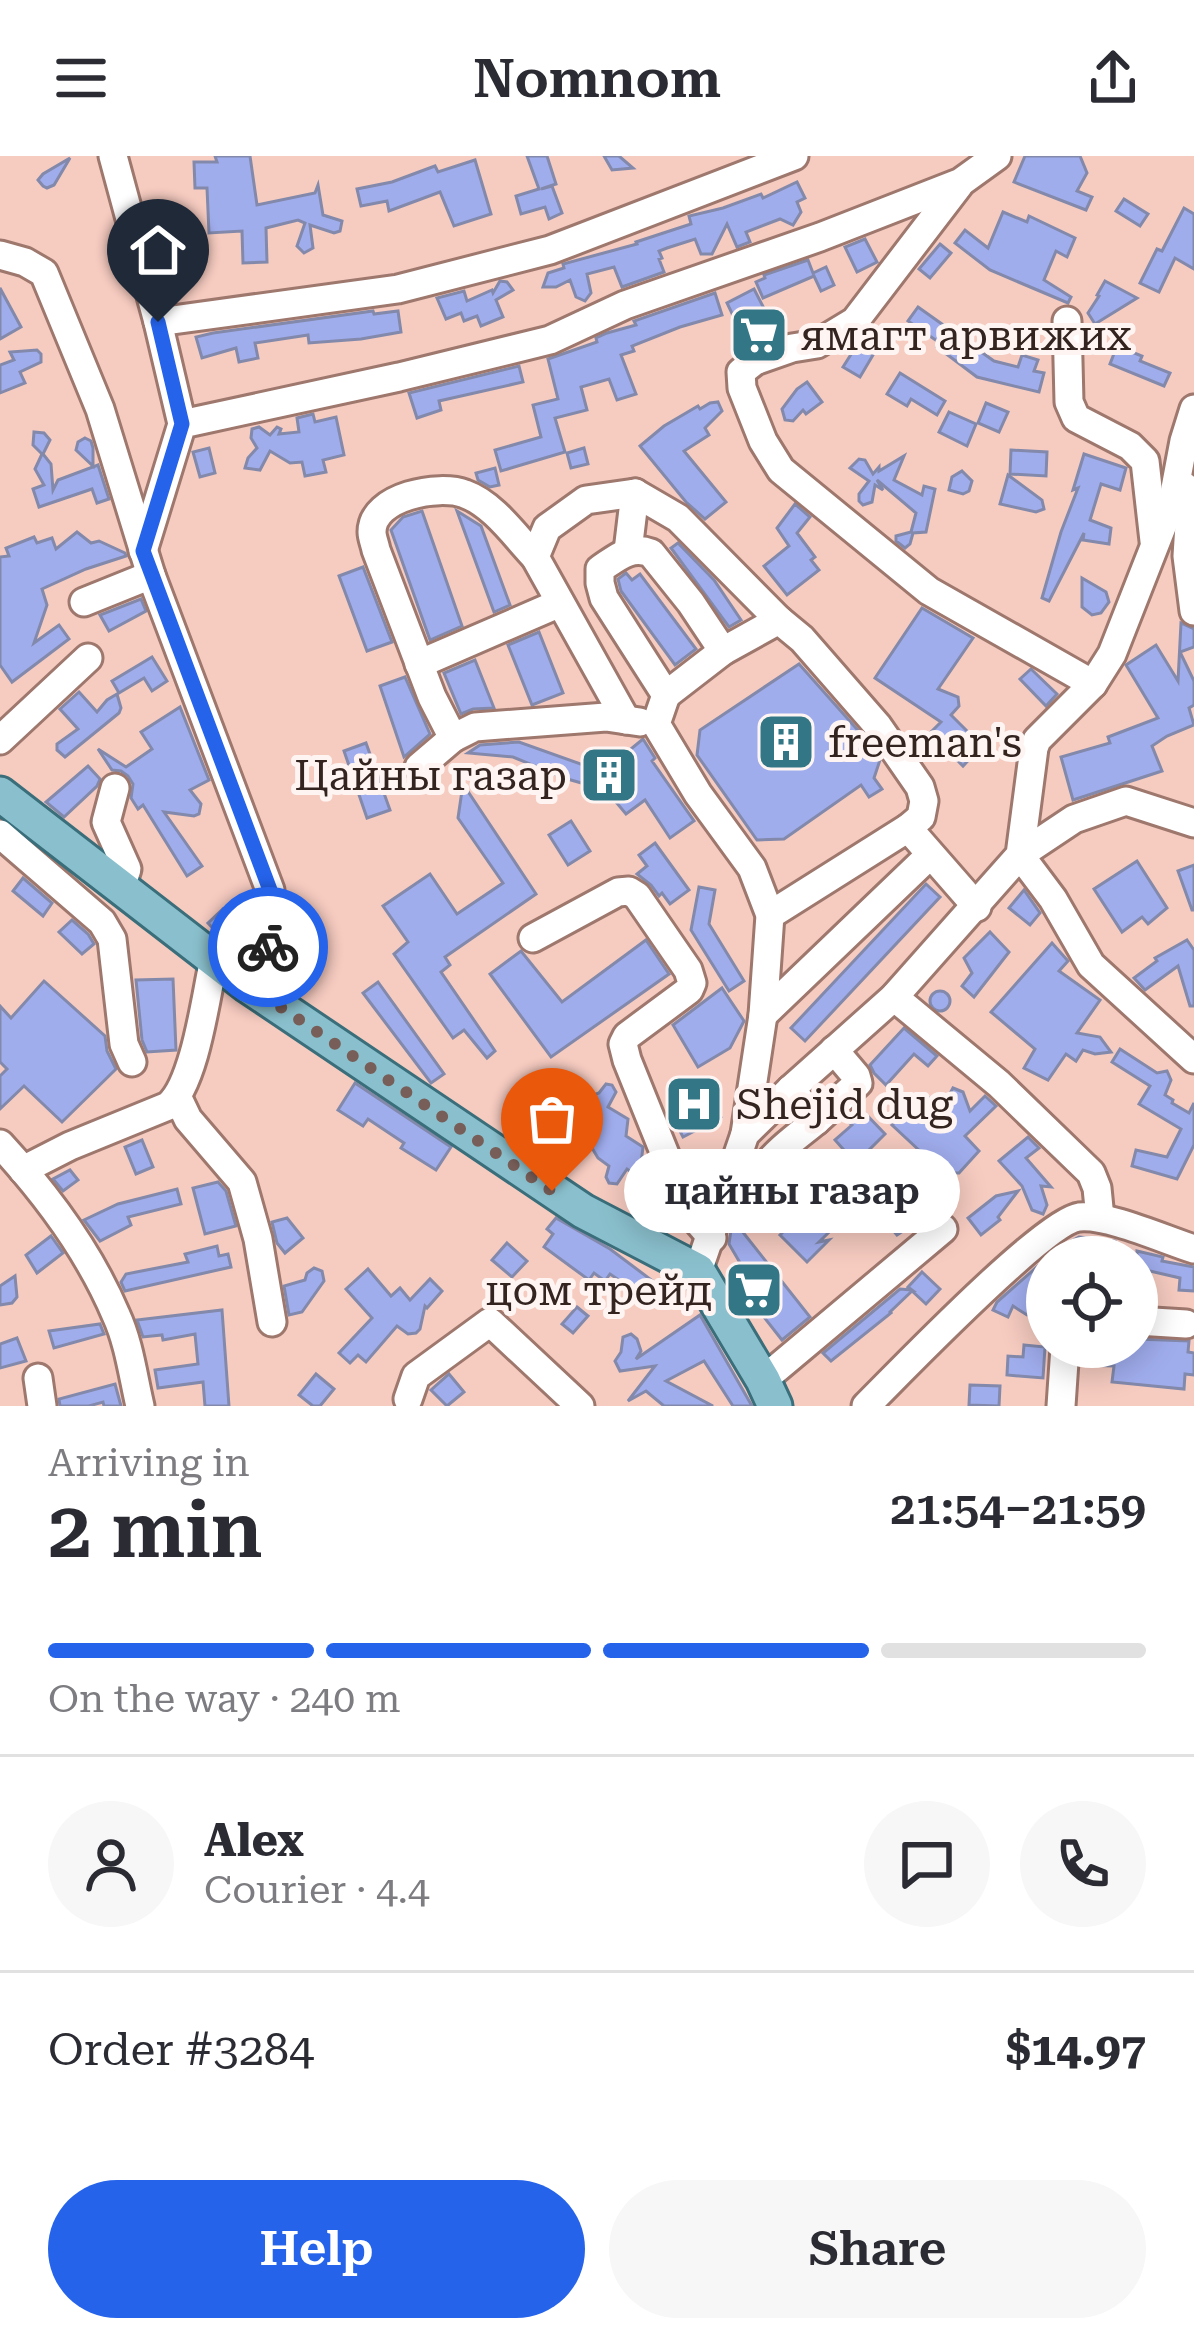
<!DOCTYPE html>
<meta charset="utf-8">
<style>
body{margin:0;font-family:"Roboto Serif",serif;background:#f7f7f7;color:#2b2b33;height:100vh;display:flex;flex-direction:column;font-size:45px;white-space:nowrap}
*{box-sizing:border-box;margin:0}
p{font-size:39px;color:#7c7c81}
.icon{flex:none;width:66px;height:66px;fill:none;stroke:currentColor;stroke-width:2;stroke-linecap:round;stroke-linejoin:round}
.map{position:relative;height:1250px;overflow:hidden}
.details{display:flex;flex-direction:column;background:#fff;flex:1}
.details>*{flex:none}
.tools{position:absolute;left:1026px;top:1080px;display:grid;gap:24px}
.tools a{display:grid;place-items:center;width:132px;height:132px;border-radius:50%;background:#fff;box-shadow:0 6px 30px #0003;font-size:60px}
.pin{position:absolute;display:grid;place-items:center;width:102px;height:102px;color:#fff;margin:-123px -51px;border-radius:50% 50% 50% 0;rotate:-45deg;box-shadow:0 0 12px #0007}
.pin .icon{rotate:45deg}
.courier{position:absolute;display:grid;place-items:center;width:120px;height:120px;margin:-60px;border:9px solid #2563eb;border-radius:50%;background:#fff;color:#222;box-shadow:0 3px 15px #0007}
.bubble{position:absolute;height:84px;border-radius:42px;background:#fff;box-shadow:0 6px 30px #0003;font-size:39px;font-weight:600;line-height:84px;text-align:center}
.summary em{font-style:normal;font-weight:600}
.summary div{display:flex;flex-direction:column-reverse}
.summary{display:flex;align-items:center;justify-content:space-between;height:204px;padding:0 48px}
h1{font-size:78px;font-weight:600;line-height:90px}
.bar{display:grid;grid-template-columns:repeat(4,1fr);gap:18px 12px;align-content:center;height:144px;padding:0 48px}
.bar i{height:15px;border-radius:9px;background:#e1e1e2}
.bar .active{background:#2563eb}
.bar p{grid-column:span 4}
.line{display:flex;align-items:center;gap:30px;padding:0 48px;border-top:3px solid #e1e1e2}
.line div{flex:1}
.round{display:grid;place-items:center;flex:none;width:126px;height:126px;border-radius:63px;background:#f7f7f7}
.action{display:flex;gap:24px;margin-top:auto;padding:24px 48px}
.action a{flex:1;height:138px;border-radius:72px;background:#2563eb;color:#fff;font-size:48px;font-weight:600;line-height:138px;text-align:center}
.action a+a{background:#f7f7f7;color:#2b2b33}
header{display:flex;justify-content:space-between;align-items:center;height:156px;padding:0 48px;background:#fff;font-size:54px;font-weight:600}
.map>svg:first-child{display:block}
.building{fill:#a0aded;stroke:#8289ab;stroke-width:3}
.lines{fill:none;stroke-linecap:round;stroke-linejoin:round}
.minor-casing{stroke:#9e776d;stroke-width:33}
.major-casing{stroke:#396e7a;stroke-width:39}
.minor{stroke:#fff;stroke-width:27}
.major{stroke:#8ac0cd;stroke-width:33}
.done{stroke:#785e58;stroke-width:12;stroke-dasharray:0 21.6}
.route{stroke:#2563eb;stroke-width:15}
.labels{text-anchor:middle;stroke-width:10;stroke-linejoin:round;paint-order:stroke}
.poi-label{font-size:42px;fill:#342420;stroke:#fef5f3;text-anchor:start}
</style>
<header><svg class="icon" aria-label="menu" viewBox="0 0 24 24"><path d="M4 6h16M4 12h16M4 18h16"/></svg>Nomnom<svg class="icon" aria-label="share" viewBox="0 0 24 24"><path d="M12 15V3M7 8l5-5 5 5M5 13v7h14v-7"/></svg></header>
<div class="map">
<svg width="1194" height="1250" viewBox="0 0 1194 1250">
<rect width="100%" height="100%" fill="#f6cbc0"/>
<g class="building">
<polygon points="215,0 250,0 257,49 315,37 318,29 323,59 342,65 340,75 334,77 310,69 313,92 304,97 297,90 305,67 298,64 266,72 267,106 243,107 242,75 209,77 207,32 195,32 194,6 217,6"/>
<polygon points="527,0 547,0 556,28 541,33 552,30 562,57 549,63 545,51 521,58 516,40 539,33"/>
<polygon points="604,0 619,0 633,12 612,14"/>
<polygon points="1025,0 1080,0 1087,17 1077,35 1092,41 1086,54 1014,26"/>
<polygon points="70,2 54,29 47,32 43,30 38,24 43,18"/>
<polygon points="475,4 491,58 454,70 440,36 389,55 387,45 361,50 357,33 392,26 435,10 438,16"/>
<polygon points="797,26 805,42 797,46 801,56 793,69 780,63 746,76 750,86 737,91 727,68 712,98 701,98 695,83 667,92 659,95 662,102 659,103 664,116 622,131 614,111 587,118 591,137 585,145 576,141 570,124 556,131 543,131 548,117 564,112 563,108 637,88 636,86 691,68 689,60 723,52 761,38 763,42"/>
<polygon points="1124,43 1148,58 1140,70 1116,55"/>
<polygon points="1184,52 1194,58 1194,113 1175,102 1159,136 1140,127 1157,93 1162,95"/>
<polygon points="1003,56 1027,66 1029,60 1075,82 1067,101 1056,95 1044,124 1071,141 1068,147 990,114 955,87 965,74 988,92"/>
<polygon points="865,83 877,106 857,116 845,91"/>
<polygon points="940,88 951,97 930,122 919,113"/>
<polygon points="808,104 813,117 826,111 834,129 821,135 814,120 763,142 756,126 765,122 764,119"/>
<polygon points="500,125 507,126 513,134 496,144 503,161 481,170 477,160 464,165 461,157 446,163 437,142 464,135 467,145 492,134 493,137"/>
<polygon points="1105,125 1137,142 1095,168 1088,157 1099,140 1097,139"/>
<polygon points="0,132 21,171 0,183"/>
<polygon points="754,133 777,178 747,189 727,147"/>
<polygon points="715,137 722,159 680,171 632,190 634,195 621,199 636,238 617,244 609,223 581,231 587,254 555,262 565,296 501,315 495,294 541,281 533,249 558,243 548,203 597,186 596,182 607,177 636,169 634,165"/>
<polygon points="918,151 994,205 1018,211 1022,199 1038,204 1034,215 1044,217 1039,236 977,221 937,191 940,187 908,165"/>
<polygon points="373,155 374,158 398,155 401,176 361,183 309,187 308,179 255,187 258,202 239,206 236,192 202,202 196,181 213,177"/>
<polygon points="857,189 873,199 860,221 843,211"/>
<polygon points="1117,190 1142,200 1140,205 1170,217 1164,230 1110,208"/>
<polygon points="37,194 41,198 41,206 20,216 25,227 0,237 0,209 14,204 10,196"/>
<polygon points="519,210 523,226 439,245 441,254 417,262 409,237"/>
<polygon points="900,217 945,245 937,259 911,243 907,250 887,238"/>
<polygon points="807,226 822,246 806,258 803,254 793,265 785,264 782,253 797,233"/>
<polygon points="718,246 722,255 705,272 709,279 684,295 726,346 705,363 686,346 640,290 664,270 698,250 700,253 710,247"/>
<polygon points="986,247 1008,256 999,276 978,267"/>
<polygon points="949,256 976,268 967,290 939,276"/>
<polygon points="313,258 315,266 336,261 344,299 323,304 326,316 305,320 302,306 290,307 270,295 260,314 245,312 248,302 257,292 251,282 252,273 259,271 270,279 277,271 281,273 279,278 299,276 297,262"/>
<polygon points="34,276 44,277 50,284 43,298 51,308 53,334 58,324 98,309 109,343 97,347 92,333 39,351 33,333 44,329 35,313 42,298 33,289"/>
<polygon points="85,282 91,285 93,292 93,310 76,294 78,286"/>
<polygon points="209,292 215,317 200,321 193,296"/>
<polygon points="584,292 588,308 571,312 567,297"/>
<polygon points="1011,294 1047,296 1046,320 1010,318"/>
<polygon points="1084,298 1126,312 1120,334 1101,328 1090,364 1111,372 1109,388 1083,384 1084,377 1049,445 1042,442 1061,376 1078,332 1073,334"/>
<polygon points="904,300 894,324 922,339 924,330 935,333 926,376 913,377 910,388 905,392 896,385 896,380 911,376 916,357 877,324 883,334 875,329 872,346 863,349 859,345 859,338 869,325 850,312 859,303 865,304 873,318 879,311 879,315"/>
<polygon points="495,312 499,329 490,331 478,324 476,317"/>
<polygon points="962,315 972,325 969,335 963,338 949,334 952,321"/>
<polygon points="1008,319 1042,344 1044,353 1036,356 1000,348"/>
<polygon points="795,348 810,361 797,377 815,401 811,404 819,414 787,439 764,410 789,390 777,372"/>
<polygon points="422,355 462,470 430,484 391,374 403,361"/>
<polygon points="457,355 481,370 510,449 494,456"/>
<polygon points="77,376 91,387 99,385 125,397 126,400 86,413 42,433 47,449 34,487 59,469 69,483 12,526 0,509 0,401 9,400 6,392 34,381 37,387 52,382 56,393"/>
<polygon points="678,387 714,424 741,464 729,471 671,392"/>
<polygon points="363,411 392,486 367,495 339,420"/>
<polygon points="626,417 632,424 640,418 696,493 675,509 621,435 618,423"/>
<polygon points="1082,422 1106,436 1109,446 1101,457 1092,459 1082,451"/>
<polygon points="141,443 146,455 109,475 100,459"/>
<polygon points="922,452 973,482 938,533 958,541 959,550 951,559 982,590 963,610 930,577 941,566 875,522"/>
<polygon points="1181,467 1194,473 1194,491 1180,496 1194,525 1194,549 1189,552 1194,569 1167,580 1152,590 1162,615 1073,644 1061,601 1110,587 1108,581 1158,562 1126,509 1156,489 1178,525"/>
<polygon points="539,476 563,537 532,549 508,489"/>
<polygon points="152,501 167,525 152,535 144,522 119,537 112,525"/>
<polygon points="475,504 494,552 473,553 461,558 444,517"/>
<polygon points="799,508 863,580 880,604 874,622 882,633 869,641 861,629 784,683 757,684 697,599 700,574"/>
<polygon points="1031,513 1057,538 1046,550 1020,523"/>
<polygon points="405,521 430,578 404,601 380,530"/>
<polygon points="79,536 97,556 107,544 117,538 121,552 119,557 65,601 57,594 57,588 78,573 60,553"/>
<polygon points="180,551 209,624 190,634 201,648 199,658 194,660 164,656 202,710 187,720 143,649 138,653 131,642 133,628 128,620 121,615 112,614 98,593 126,611 152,593 141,576"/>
<polygon points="643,583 655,602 652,605 694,665 670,682 645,644 626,658 606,634 564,622 513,601 468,597 480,589 519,586 603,616"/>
<polygon points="366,587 390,654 367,662 344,595"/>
<polygon points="88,610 100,623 97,630 64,661 46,646"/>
<polygon points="463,628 536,738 445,801 450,809 441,816 495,895 487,902 464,874 453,882 394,798 408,786 383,750 430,718 457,758 503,727 458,662"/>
<polygon points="571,665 590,695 568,709 549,679"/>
<polygon points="655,687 689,734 670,748 662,737 659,740 651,729 637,718 647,710 639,699"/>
<polygon points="1137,705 1167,752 1148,768 1142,761 1122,776 1094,733"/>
<polygon points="1194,709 1194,754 1192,754 1178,715"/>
<polygon points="23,722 52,747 43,760 13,735"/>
<polygon points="926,728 940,741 805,885 791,872"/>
<polygon points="699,731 715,734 709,768 744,825 729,835 691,774"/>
<polygon points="1024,734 1040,757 1030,769 1009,752"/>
<polygon points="223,753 242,774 228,788 208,767"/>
<polygon points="72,764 88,778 94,788 82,798 59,776"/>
<polygon points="990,776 1009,796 974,841 962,830 972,817 964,802"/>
<polygon points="646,784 669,818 551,901 490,818 521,795 562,846"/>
<polygon points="1187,784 1194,794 1194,850 1190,850 1178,810 1145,834 1134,822 1157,805 1155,802"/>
<polygon points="1052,787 1068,805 1059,815 1100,844 1077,877 1100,881 1111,896 1095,898 1083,894 1076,905 1066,898 1048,924 1024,912 1035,893 991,856"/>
<polygon points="173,823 176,894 147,896 142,884 136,824"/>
<polygon points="44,825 105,880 107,895 116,913 62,966 24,930 0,953 0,920 7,913 0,906 0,850 11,862"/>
<polygon points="378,826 444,918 431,927 363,837"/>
<polygon points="722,832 744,865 730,892 698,911 673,869"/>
<circle cx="940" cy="845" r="10"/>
<polygon points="904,872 937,900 928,910 914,898 886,929 874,917 870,909"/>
<polygon points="1120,893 1157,917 1167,915 1171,924 1165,939 1173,944 1172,947 1189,957 1194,947 1194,989 1177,1023 1132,1010 1136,994 1167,1001 1181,973 1139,948 1150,930 1112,906"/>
<polygon points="355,927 451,991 436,1014 401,992 404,987 368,963 363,970 338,954"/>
<polygon points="606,928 612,929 616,936 608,951 628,963 626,980 643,991 641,1007 651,1011 654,1019 650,1024 643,1024 627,1013 617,1028 609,1027 606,1021 609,1010 598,1002 589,987 572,1000 550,972 587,941 599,937"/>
<polygon points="706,932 721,961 683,981 668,952"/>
<polygon points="953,932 963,936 970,955 985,940 996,950 965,980 979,995 959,1017 954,1017 941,1006 919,1030 898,1045 915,1067 897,1079 885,1065 887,1064 865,1041 819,1086 829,1084 807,1106 780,1079 788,1071 768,1050 777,1029 804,1005 832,1037 859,1011 835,984 852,969 850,967 863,955 885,978 866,997 888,1005 902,1017 922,997 892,969 917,944 922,950 929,942 941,954"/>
<polygon points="1028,981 1039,992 1026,1002 1051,1031 1041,1030 1047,1049 1043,1058 1032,1054 1022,1030 999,1005"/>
<polygon points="142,984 153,1011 136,1018 125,991"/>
<polygon points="70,1014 78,1024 63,1035 53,1023"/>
<polygon points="218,1026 226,1035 236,1070 205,1078 193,1032"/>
<polygon points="177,1033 181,1048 128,1061 131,1069 100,1085 84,1064 118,1048"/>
<polygon points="1018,1035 998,1061 1000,1064 981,1079 968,1062 996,1040"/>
<polygon points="287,1062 303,1082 285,1097 277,1087 272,1066"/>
<polygon points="556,1062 610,1093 654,1126 644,1141 610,1118 605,1125 594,1117 589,1124 544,1091 553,1078 547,1073"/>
<polygon points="738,1070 810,1161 782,1184 756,1151 763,1146 729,1088 731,1074"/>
<polygon points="51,1080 63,1097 37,1117 26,1099"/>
<polygon points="1079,1081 1115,1085 1114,1101 1065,1101 1066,1088"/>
<polygon points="507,1087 527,1105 512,1121 492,1104"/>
<polygon points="217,1090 219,1100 228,1098 231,1111 125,1135 121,1126 126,1118 188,1106 185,1098"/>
<polygon points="1137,1095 1163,1101 1162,1105 1194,1111 1194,1135 1179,1134 1180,1122 1137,1112"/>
<polygon points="1038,1110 1047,1112 1047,1136 1040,1134 1039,1152 1036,1157 1027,1159 1013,1150 1008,1161 993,1154 997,1146"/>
<polygon points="314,1112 322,1115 324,1125 302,1156 289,1159 284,1130 305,1124 307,1117"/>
<polygon points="368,1113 391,1140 400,1132 410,1144 430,1123 442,1135 427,1152 425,1150 420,1173 416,1177 408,1178 397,1170 366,1206 358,1199 350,1207 339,1197 372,1162 346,1133"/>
<polygon points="922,1116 940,1133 926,1148 912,1135 890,1156 891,1157 831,1205 823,1197 900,1133 912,1134 908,1131"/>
<polygon points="15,1120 17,1141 12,1147 0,1149 0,1130"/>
<polygon points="577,1151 588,1160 573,1177 562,1168"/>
<polygon points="222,1154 229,1250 205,1250 203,1226 158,1232 155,1214 198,1208 195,1178 163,1184 162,1179 143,1181 137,1164"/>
<polygon points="700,1159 752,1250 733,1250 704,1205 666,1225 713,1250 664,1250 646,1235 628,1245 655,1210 620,1215 615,1205 621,1196 623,1181 631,1178 637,1183 641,1195 636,1203"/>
<polygon points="100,1168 104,1178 54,1192 49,1175"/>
<polygon points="17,1182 26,1205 0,1212 0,1188"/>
<polygon points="1137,1183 1189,1185 1188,1196 1194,1197 1194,1219 1185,1218 1184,1233 1112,1226 1114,1210 1086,1209 1087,1191 1137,1191"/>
<polygon points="1024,1189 1045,1191 1043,1222 1007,1219 1008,1200 1023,1201"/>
<polygon points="316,1218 334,1233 320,1250 313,1250 299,1239"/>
<polygon points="449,1218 464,1236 447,1250 431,1234"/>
<polygon points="115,1228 121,1250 104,1250 103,1246 89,1250 60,1250 59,1243"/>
<polygon points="970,1229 1000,1230 999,1250 969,1249"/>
</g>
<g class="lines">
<g class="minor-casing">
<g id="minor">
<polyline points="113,0 158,166 182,268"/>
<polyline points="959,29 855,165 817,188 792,192 755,205 741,216 742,232 763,285 781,314 929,435 1093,528"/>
<polyline points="0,99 25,106 44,117 100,253 151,419 270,734 268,809 247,829"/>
<polyline points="1067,165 1069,246 1076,262 1130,290 1145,305 1154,385"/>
<polyline points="158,166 398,133 550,94 794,0"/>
<polyline points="1184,330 1173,343 1183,346 1190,353 1187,400 1194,455"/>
<polyline points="143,395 182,268 399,221 550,184 625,149 820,81 961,26 997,0"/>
<polyline points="628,395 635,337"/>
<polyline points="84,446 151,419"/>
<path d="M723 495 691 447 651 397C630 389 617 402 600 413V427L604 442 666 539 656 568 698 638 752 712 770 759 763 859 745 978"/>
<polyline points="419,508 560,447"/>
<polyline points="666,539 723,495 779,464"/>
<polyline points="626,564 535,401 547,372 586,344 635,337 678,362 779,464 802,483 877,569 920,631 924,645 921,661 908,672 977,751"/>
<path d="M453 582 432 541 376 394C375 388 372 382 372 376 372 340 439 328 465 338 493 348 515 380 535 401"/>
<polyline points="0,584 88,502"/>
<polyline points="419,611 453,582 475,571 606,561 640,566"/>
<polyline points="115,632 106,666 127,713 121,732"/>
<polyline points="1194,667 1126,645 1074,663 1020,699 1053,743 1091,809 1194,903"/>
<polyline points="0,678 102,766 112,783 124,888 132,906"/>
<polyline points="770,759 908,672"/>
<polyline points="533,782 618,736 629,735 637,740 688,814 692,827 689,834 627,880 623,888 627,904 687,1053 712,1082"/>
<polyline points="894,841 999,928 1091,1017 1097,1032 1100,1062"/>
<polyline points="763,859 930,699"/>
<polyline points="178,942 188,963 242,1026 258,1083 272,1166"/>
<polyline points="816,965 858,927 856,920 834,894"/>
<path d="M0 988C47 1039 89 1095 116 1159 129 1187 133 1220 140 1250"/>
<path d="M23 1014 70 990 168 950C195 928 206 839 214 803"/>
<path d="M753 1041C759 1005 789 987 816 965L791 933"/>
<polyline points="698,1115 745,978 791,933 894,841 1020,699 1034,592 1037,584 1093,528 1112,498 1173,343 1184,285 1194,253"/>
<polyline points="1137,1165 1186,1168"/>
<polyline points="38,1222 42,1250"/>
<polyline points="763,1224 943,1073"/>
<polyline points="408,1243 416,1220 490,1166 580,1250"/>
<path d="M866 1250C899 1217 1044 1066 1079 1061 1108 1058 1165 1084 1194 1093"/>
<polyline points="1061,1250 1065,1191"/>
</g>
</g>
<g class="major-casing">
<polyline id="major" points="0,638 247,829 583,1055 698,1115 763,1224 775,1250"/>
</g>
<use href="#minor" class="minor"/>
<use href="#major" class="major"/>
</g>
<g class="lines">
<polyline class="done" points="268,791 268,809 248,829 552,1035"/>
<polyline class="route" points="158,166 182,268 143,395 270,734 268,791"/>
</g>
<defs>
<g id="supermarket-square" transform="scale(3)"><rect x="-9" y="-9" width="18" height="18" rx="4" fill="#337786" stroke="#fef5f3"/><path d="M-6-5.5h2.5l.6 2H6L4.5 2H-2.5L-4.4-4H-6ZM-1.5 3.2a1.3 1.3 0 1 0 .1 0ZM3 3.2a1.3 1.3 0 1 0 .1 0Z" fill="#fff"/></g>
<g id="building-square" transform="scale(3)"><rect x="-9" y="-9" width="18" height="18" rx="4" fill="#337786" stroke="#fef5f3"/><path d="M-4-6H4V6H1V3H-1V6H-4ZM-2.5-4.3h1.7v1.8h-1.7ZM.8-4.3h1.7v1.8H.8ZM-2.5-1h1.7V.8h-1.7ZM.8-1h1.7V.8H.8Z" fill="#fff"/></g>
<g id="hospital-square" transform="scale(3)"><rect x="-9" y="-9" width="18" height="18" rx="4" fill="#337786" stroke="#fef5f3"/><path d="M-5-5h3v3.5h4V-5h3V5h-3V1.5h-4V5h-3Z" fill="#fff"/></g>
</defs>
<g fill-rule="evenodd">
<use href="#supermarket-square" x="759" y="179"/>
<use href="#building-square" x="786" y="586"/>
<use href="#building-square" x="609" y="619"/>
<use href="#hospital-square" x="694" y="948"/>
<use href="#supermarket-square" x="754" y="1134"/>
</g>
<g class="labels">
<g class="poi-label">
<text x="801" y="194">ямагт арвижих</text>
<text x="828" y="601">freeman's</text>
<text x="567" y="634" text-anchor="end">Цайны газар</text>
<text x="736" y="963">Shejid dug</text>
<text x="712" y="1149" text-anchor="end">цом трейд</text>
</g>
</g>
</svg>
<div class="tools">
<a><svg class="icon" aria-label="locate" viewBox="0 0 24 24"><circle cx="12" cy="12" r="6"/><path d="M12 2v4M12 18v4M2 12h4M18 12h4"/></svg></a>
</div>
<div class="pin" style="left:552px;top:1035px;background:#ea580c"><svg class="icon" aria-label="bag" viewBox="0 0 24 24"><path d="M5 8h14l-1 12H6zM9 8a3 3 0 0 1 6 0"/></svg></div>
<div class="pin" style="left:158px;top:166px;background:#1f2937"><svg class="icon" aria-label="home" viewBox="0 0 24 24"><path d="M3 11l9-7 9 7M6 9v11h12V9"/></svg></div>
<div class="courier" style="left:268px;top:791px"><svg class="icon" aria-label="bike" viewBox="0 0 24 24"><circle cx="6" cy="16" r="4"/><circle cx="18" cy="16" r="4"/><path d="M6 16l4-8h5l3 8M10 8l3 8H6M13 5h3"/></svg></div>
<div class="bubble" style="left:624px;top:993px;width:336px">цайны газар</div>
</div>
<section class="details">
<div class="summary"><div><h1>2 min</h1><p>Arriving in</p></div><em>21:54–21:59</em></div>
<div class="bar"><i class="active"></i><i class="active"></i><i class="active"></i><i></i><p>On the way · 240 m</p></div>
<div class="line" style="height:216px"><a class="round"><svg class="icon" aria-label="person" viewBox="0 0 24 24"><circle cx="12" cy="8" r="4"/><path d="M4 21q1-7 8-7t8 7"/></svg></a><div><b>Alex</b><p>Courier · 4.4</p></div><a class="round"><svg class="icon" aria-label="chat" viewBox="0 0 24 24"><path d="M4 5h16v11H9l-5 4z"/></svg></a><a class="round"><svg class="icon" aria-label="phone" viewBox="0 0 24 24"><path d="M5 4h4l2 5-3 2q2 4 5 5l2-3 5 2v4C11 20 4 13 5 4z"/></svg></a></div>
<div class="line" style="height:156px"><div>Order #3284</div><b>$14.97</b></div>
<div class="action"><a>Help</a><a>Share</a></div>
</section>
